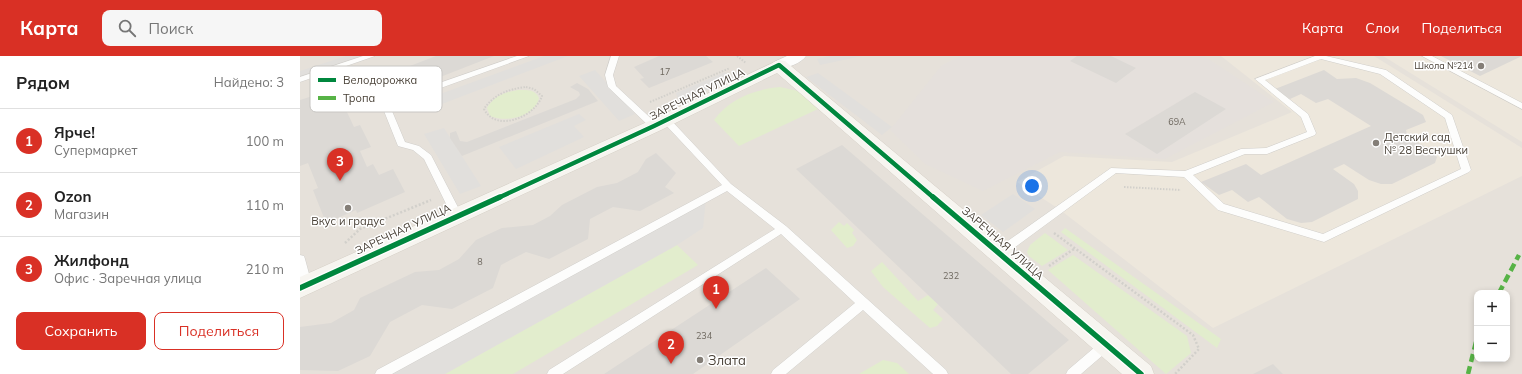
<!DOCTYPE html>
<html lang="ru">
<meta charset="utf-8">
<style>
:root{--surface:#fff;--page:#f6f6f6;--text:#222;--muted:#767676;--line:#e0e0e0;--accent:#d93025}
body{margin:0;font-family:Mulish,sans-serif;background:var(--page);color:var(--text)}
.controls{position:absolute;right:12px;bottom:12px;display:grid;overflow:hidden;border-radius:8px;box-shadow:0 2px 6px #0003}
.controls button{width:36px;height:36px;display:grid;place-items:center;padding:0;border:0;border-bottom:1px solid var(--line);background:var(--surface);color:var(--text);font:20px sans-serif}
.you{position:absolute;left:732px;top:130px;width:14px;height:14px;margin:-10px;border:3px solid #fff;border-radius:50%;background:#1a73e8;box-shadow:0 0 0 6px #1a73e833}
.badge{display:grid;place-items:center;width:26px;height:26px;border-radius:50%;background:var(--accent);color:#fff;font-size:13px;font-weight:700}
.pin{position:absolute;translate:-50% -33px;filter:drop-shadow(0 1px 2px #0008)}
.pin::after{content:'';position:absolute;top:21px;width:14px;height:12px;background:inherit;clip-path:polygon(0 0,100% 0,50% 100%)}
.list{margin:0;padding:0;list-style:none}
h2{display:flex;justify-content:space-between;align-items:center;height:52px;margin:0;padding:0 16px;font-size:17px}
h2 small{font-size:13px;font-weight:400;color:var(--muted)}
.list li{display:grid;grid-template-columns:26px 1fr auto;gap:12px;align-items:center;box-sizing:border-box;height:64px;padding:0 16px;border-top:1px solid var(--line)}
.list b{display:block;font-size:15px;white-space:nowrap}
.list p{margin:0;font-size:13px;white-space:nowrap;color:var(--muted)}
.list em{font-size:13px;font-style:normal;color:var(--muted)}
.actions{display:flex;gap:8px;padding:12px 16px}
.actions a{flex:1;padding:9px 0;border:1px solid var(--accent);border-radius:8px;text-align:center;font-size:14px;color:var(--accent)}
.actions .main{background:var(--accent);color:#fff}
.icon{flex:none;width:22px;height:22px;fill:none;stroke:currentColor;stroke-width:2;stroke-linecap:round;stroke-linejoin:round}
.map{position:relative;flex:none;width:1222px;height:318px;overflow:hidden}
header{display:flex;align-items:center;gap:24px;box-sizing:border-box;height:56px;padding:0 20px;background:var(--accent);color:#fff}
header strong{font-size:19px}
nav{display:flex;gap:22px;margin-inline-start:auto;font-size:14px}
.search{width:280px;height:36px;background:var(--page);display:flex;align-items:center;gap:10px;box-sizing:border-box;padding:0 14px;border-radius:8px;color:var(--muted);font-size:15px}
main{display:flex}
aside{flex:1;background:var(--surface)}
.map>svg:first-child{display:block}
.residential{fill:#e6e1da;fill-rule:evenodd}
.industrial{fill:#e5e0dc}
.education{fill:#ede7dc}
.green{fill:#e2edcd}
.parking{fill:#e1dfdc}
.building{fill:#dcd9d5}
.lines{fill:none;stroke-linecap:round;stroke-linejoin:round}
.lane-casing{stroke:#d0ceca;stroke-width:1}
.street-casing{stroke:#d0ceca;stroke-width:1}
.secondary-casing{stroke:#d5cfc6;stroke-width:1}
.path-far1{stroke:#d2d0cb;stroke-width:2;stroke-dasharray:1.5 1.5;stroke-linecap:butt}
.path{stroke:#d2d0cb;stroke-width:2.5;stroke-dasharray:2 2;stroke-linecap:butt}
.lane{fill:#fdfdfc;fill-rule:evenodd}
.street{fill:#fdfdfc;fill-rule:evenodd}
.secondary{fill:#f7f5f0;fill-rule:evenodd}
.quiet{stroke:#57b346;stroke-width:4.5;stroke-dasharray:8 4.5;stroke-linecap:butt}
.cycleway-far1-casing{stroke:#fff;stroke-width:6}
.cycleway-casing{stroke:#fff;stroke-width:8}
.cycleway-far1{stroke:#00873e;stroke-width:4.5}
.cycleway{stroke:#00873e;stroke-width:5.5}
.poi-dot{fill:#847e77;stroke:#fff;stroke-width:1.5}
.labels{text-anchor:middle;stroke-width:3;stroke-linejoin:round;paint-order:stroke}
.far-poi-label{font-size:9px;fill:#494137;stroke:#fff;text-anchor:end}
.number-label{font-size:9px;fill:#6e685f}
.street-label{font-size:11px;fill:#494137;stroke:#fff}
.poi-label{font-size:11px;fill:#494137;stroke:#fff;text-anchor:start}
.near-poi-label{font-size:13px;fill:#494137;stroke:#fff;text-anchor:start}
.key{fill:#fff;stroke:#c8c6c3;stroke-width:1}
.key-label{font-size:11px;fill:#494137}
</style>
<header>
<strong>Карта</strong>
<div class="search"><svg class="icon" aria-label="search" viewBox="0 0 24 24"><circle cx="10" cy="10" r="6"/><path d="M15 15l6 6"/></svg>Поиск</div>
<nav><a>Карта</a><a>Слои</a><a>Поделиться</a></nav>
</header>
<main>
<aside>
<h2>Рядом<small>Найдено: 3</small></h2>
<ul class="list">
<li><span class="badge">1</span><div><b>Ярче!</b><p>Супермаркет</p></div><em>100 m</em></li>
<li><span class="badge">2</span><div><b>Ozon</b><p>Магазин</p></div><em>110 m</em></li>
<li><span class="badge">3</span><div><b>Жилфонд</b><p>Офис · Заречная улица</p></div><em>210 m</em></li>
</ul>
<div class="actions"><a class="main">Сохранить</a><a>Поделиться</a></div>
</aside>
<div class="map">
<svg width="1222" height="318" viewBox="0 0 1222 318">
<rect width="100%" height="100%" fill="#f2f0ed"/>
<!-- residential -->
<path class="residential" d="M0,0H1222V318H0ZM1177,237H1207V303H1177Z"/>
<!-- industrial -->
<path class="industrial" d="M660,0H904L974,46L865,103L760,96L683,135L625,108L590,74L642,9Z"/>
<!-- education -->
<path class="education" d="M921,0H1074L1222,92V120L913,272L759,153L717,126L764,100L872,106L992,56Z
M1083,0H1222V86Z"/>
<!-- green -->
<path class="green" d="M480,31L498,35L518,53L439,90L414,64C429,43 455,33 480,31Z
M218,34C227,34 235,33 239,42C235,61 206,67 190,60L187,52C194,40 205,36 218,34Z
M539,166L544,170L547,167L554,174L552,177L557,184L553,190L547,192L531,174Z
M765,172L921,283L917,292L761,176Z
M745,177L768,194L742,210L729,200L727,196L730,189Z
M377,189L398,209L213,318H145Z
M773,199L887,280L891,297L866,318L748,214Z
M582,206L618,245L628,239L638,248L633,254L643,263L637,270L630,272L583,231L571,215Z
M583,304L597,307L609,318H559Z"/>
<!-- parking -->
<path class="parking" d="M46,0H71L0,24V15Z
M244,0H268L134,51L121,45Z
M530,0H562L520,9L517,3Z
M295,14L335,58L319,65L279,20Z
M425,16L433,22L379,47L376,37Z
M518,17L592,71L582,79L506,21Z
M279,58L286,64L274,70L284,81L216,113L199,91Z
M144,72L181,130L160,138L124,78Z
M713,138L735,153L703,176L681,159Z
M406,142L403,172L377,189L145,318H81Z"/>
<!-- building -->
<path class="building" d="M136,0H194L130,25L129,23L106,31L97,15Z
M359,0H406L413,6L349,32L340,23L344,22L334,11Z
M777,0H811L836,12L816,27L770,5Z
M1141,0H1222L1180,20Z
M1024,14L1037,23L1056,22L1070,27L1123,59L1126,66L1106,74L1107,79L1131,95L1137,101L1135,107L1092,128H1081L1069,124L1044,108L1033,113L1054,128L1058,135V143L1012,166L1001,167L987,163L959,141L948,146L932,134L919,139L901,126L946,108L961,119L1071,70L1028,43L1016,47L1001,38L990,43L975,33Z
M66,23L71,31L65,33L71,45L46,54L54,71L60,69L71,91L60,95L67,111L73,108L79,119L93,113L105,136L57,157L56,154L26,167L13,134L18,132L8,107L0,110V44Z
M277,27L288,33L298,45L162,100L150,82V77L156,75L160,85L167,86L276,43L280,39L279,36L270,31Z
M895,36L926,53L857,98L825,78Z
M542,89L769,284L728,318H711L496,113Z
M356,97L376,117L365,131L374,137L340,155L313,151L290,163L288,183L249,203L226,196L201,209L193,232L152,253L122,249L90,266L70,300L38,315L0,314V271L31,267L54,254L60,242L115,216L139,214L159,203L176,184L202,172L233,169L250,160L262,149L297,131L317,127L338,116L346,103Z
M466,212L500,243L393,318H304Z
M973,308L983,318H953Z"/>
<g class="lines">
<!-- lane casing -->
<g class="lane-casing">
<path id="lane" d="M63,0H75L0,26V21Z
M217,0H229L102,46L94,51L92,55L105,86L119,90L131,99L162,159L157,163L153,162L124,103L113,94L98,90L84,55L87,48L96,42Z
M311,0H319L313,19L316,30L357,68L358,70L357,72H351L308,31L305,19Z
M1015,0H1026L1086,14L1152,59L1171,114L1169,116L1024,186L918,154L884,121L816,117L703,200H695L694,197L695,194L811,112L885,115L941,93L966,92L1007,76L1001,61L955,23ZM1021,3L1080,18L1145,62L1161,113L1023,178L924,148L893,119L945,98H967L1015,79L1016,77L1008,58L965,24Z
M1122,0H1132L1222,47V53Z
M366,61L369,62L431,128L486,170L646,314L648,318H633L563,254L486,318H471L473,314L555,247L481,178L263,318H247L249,314L475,173L427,135L92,318H75L77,314L422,129L363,66L362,64Z
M0,199L4,200L5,203L12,229L11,232L7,233L3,232L0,223Z
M806,284L810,285L812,289L810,293L781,318H766L768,314L802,285Z"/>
</g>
<!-- street casing -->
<g class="street-casing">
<path id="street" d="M487,0H506C501,8 483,14 474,12L471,9L474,6Z"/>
</g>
<!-- secondary casing -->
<g class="secondary-casing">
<path id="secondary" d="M479,4L485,5L851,310L854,318H822L477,17L361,74L0,242V221L347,66Z"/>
</g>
<!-- path-far1 -->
<path class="path-far1" d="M437,0L446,7
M77,11L88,34
M226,31L234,33L242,40C235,61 196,77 184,53C194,38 209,33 226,31Z
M350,46L430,12
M824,131L881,134"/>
<!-- path -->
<path class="path" d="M754,177L893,279L899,293L875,318
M45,187L60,173L131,144
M749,210L774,193"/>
<!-- lane -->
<use href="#lane" class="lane"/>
<!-- street -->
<use href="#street" class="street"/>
<!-- secondary -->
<use href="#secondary" class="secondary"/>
<!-- quiet -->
<path class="quiet" d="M1199,237L1219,199
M1168,318L1177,282"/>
<!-- cycleway-far1 casing -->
<g class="cycleway-far1-casing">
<path id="cycleway-far1" d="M198,142L354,70L479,9L634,142"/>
</g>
<!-- cycleway casing -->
<g class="cycleway-casing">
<path id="cycleway" d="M633,141L841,318
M0,232L200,141"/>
</g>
<!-- cycleway-far1 -->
<use href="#cycleway-far1" class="cycleway-far1"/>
<!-- cycleway -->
<use href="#cycleway" class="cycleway"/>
</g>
<!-- markers -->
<g class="poi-dot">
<circle cx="1181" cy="10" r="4"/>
<circle cx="1076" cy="87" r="4"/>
<circle cx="48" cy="152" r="4"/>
<circle cx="400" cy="304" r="4"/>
</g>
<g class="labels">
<!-- far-poi labels -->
<g class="far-poi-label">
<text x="1173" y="13">Школа №214</text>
</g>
<!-- number labels -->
<g class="number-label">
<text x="365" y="19">17</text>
<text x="877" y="69">69А</text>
<text x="180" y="209">8</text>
<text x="651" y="223">232</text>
<text x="404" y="283">234</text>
</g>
<!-- street labels -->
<g class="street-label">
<text transform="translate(397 38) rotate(-26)" y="4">ЗАРЕЧНАЯ УЛИЦА</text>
<text transform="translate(103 173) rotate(-25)" y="4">ЗАРЕЧНАЯ УЛИЦА</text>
<text transform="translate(703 187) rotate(41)" y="4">ЗАРЕЧНАЯ УЛИЦА</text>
</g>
<!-- poi labels -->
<g class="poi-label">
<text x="1084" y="85">Детский сад<tspan x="1084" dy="13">№ 28 Веснушки</tspan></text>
<text x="48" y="169" text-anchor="middle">Вкус и градус</text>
</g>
<!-- near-poi labels -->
<g class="near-poi-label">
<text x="408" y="309">Злата</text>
</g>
</g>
<!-- legend -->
<rect x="10" y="10" width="132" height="46" rx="6" class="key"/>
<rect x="18" y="22" width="18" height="4" fill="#00873e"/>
<rect x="18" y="40" width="18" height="4" fill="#57b346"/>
<g class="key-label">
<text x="43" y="28">Велодорожка</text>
<text x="43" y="46">Тропа</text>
</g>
</svg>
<div class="controls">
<button>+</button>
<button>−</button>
</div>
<div class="you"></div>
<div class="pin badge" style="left:416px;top:253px">1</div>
<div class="pin badge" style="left:371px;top:308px">2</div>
<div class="pin badge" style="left:40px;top:125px">3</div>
</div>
</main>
